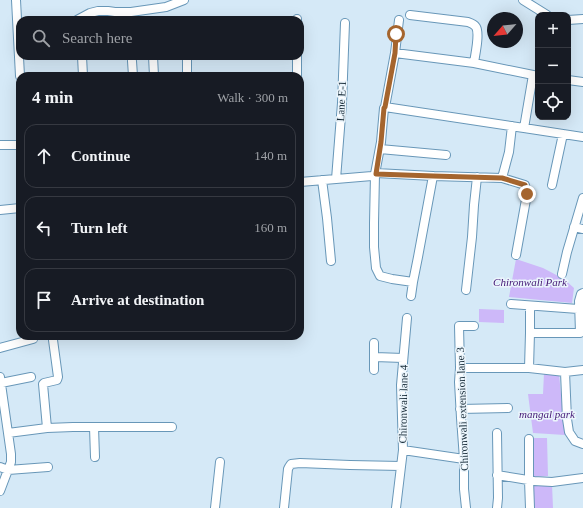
<!DOCTYPE html>
<meta charset="utf-8">
<style>
:root{--surface:#171b24;--page:#242831;--text:#f1f3f6;--muted:#9ea1a6;--line:#363941}
body{margin:0;font-family:Georgia,serif;background:var(--page);color:var(--text)}
.controls{position:absolute;right:12px;top:12px;display:grid;overflow:hidden;border-radius:8px;box-shadow:0 4px 16px #0002}
.controls button{width:36px;height:36px;display:grid;place-items:center;padding:0;border:0;border-bottom:1px solid var(--line);background:var(--surface);color:var(--text);font:20px sans-serif}
.compass{position:absolute;left:487px;top:12px;width:36px;height:36px;border-radius:50%;background:var(--surface);box-shadow:0 4px 16px #0002;rotate:242deg}
.stop{position:absolute;width:12px;height:12px;margin:-9px;border:3px solid #a5652e;border-radius:50%;background:#fff}
.stop.end{background:#a5652e;border-color:#fff;box-shadow:0 1px 4px #0008}
.list{margin:0;padding:0;list-style:none}
h2{display:flex;justify-content:space-between;align-items:center;height:52px;margin:0;padding:0 16px;font-size:17px}
h2 small{font-size:13px;font-weight:400;color:var(--muted)}
.list li{display:grid;grid-template-columns:26px 1fr auto;gap:12px;align-items:center;box-sizing:border-box;height:64px;margin:0 8px 8px;padding:0 8px;border:1px solid var(--line);border-radius:12px}
.list b{display:block;font-size:15px;white-space:nowrap}
.list em{font-size:13px;font-style:normal;color:var(--muted)}
.icon{flex:none;width:22px;height:22px;fill:none;stroke:currentColor;stroke-width:2;stroke-linecap:round;stroke-linejoin:round}
.map{position:relative;flex:none;width:583px;height:508px;overflow:hidden}
.search{position:absolute;background:var(--surface);box-shadow:0 4px 16px #0002;left:16px;top:16px;width:288px;height:44px;display:flex;align-items:center;gap:10px;box-sizing:border-box;padding:0 14px;border-radius:12px;color:var(--muted);font-size:15px}
.panel{position:absolute;background:var(--surface);box-shadow:0 4px 16px #0002;left:16px;top:72px;width:288px;height:268px;border-radius:12px}
.map>svg:first-child{display:block}
.green{fill:#cdb8f9}
.lines{fill:none;stroke-linecap:round;stroke-linejoin:round}
.minor-casing{stroke:#6897b8;stroke-width:10}
.minor{stroke:#fff;stroke-width:8}
.route{stroke:#a5652e;stroke-width:5}
.labels{text-anchor:middle;stroke-width:3;stroke-linejoin:round;paint-order:stroke}
.street-label{font-size:11px;fill:#182c39;stroke:#ebf5fc}
.park-label{font-size:11px;font-style:italic;fill:#431775;stroke:#ebf5fc}
</style>
<div class="map">
<svg width="583" height="508" viewBox="0 0 583 508">
<rect width="100%" height="100%" fill="#d5e9f7"/>
<!-- green -->
<path class="green" d="M516,259L543,268L564,279L574,288L572,303L509,297Z
M479,309L504,310V323L479,322Z
M544,373L559,374L565,435L533,433L528,394H543Z
M532,438H547L548,476L533,477Z
M534,484H552L553,508H534Z"/>
<g class="lines">
<!-- minor casing -->
<g class="minor-casing">
<path id="minor" d="M16,0L20,76
M523,0L547,15
M410,15L468,22C471,23 474,24 476,27C480,34 475,55 474,63
M77,20L90,13L98,11H108L115,12H131L166,7L184,0
M297,20V19
M399,20L395,53L385,107L384,108L381,142L375,174L374,223V247L376,268L380,276L392,279L413,282
M568,20L583,19
M395,53L474,63L538,76
M82,56L83,76
M153,56L154,76
M187,56V76
M132,61L133,76
M297,76V56
M568,80L583,82
M385,107L524,128L583,137
M524,128L533,75
M0,145H20
M380,149L446,155
M376,173L433,176L502,178L509,152L512,126
M502,178L525,185L527,194L516,255
M336,179L342,103L345,23
M322,180L327,218L331,261
M300,182L372,176L375,174
M552,185L563,134
M0,210L20,208
M574,227L583,229
M562,274L567,252L583,198
M466,290L472,237L474,205L477,177
M411,296L413,282L418,257L433,176
M511,304L578,309
M530,306V333
M0,348L33,339
M375,357L403,358
M460,368H529L565,372
M529,368L530,333H580L579,301L581,294L583,293
M374,370V343
M583,370L565,372L567,419L569,432L575,441L583,444
M0,377L11,454V462L0,491
M1,383L31,377
M460,409L508,408
M94,427L95,457
M47,428L43,384L44,383L57,380L58,377L53,340
M8,433L47,428L73,427H172
M529,439V480L530,508
M403,450L464,459
M0,467L8,470L48,467
M497,475L534,481L552,482L583,478
M215,508L220,462
M284,508L288,469L289,467L291,464L300,463L350,465L401,466
M396,508L403,450L401,385L407,318
M466,508L464,489V459L461,418L459,382L460,368L459,326H474
M497,508L498,498L497,433"/>
</g>
<!-- minor -->
<use href="#minor" class="minor"/>
</g>
<g class="lines">
<!-- route -->
<path class="route" d="M396,34L395,53L385,107L384,108L381,142L376,174L433,176L502,178L525,185L527,194"/>
</g>
<g class="labels">
<!-- street labels -->
<g class="street-label">
<text transform="translate(341 101) rotate(-87)" y="4">Lane E-1</text>
<text transform="translate(403 404) rotate(-89)" y="4">Chironwali lane 4</text>
<text transform="translate(462 409) rotate(-92)" y="4">Chironwali extension lane 3</text>
</g>
<!-- park labels -->
<g class="park-label">
<text x="530" y="286">Chironwali Park</text>
<text x="547" y="418">mangal park</text>
</g>
</g>
</svg>
<div class="controls">
<button>+</button>
<button>−</button>
<button><svg class="icon" aria-label="locate" viewBox="0 0 24 24"><circle cx="12" cy="12" r="6"/><path d="M12 2v4M12 18v4M2 12h4M18 12h4"/></svg></button>
</div>
<svg class="compass" viewBox="-18 -18 36 36"><path d="M0-13l5 13h-10z" fill="#e53935"/><path d="M0 13l5-13h-10z" fill="#9ea1a6"/></svg>
<div class="stop" style="left:396px;top:34px"></div>
<div class="stop end" style="left:527px;top:194px"></div>
<div class="search"><svg class="icon" aria-label="search" viewBox="0 0 24 24"><circle cx="10" cy="10" r="6"/><path d="M15 15l6 6"/></svg>Search here</div>
<section class="panel">
<h2>4 min<small>Walk · 300 m</small></h2>
<ul class="list">
<li><svg class="icon" aria-label="ahead" viewBox="0 0 24 24"><path d="M12 20V5M6 11l6-6 6 6"/></svg><div><b>Continue</b></div><em>140 m</em></li>
<li><svg class="icon" aria-label="left" viewBox="0 0 24 24"><path d="M17 20v-9H6M10 6l-5 5 5 5"/></svg><div><b>Turn left</b></div><em>160 m</em></li>
<li><svg class="icon" aria-label="arrive" viewBox="0 0 24 24"><path d="M6 21V4h12l-3 4 3 4H6"/></svg><div><b>Arrive at destination</b></div></li>
</ul>
</section>
</div>
